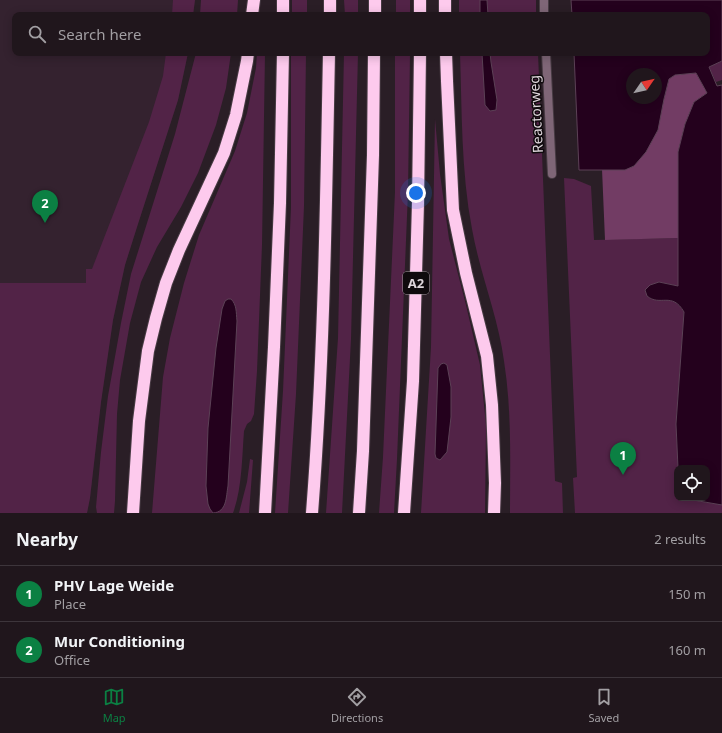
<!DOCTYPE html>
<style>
:root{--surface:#20161c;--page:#281f25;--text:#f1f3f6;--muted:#a29fa3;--line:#3d353b;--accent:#0b8043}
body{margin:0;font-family:"Noto Sans",sans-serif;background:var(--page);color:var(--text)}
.controls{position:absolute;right:12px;bottom:12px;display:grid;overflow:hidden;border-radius:8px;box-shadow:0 2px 10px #0003}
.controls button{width:36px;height:36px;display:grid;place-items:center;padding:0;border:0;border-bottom:1px solid var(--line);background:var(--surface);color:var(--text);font:20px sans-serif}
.compass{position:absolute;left:626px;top:68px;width:36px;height:36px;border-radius:50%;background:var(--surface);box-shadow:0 2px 10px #0003;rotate:56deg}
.you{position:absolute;left:416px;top:193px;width:14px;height:14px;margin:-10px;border:3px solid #fff;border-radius:50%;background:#1a73e8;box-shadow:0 0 0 6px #1a73e833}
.badge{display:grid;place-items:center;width:26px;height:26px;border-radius:50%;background:var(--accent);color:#fff;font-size:13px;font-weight:700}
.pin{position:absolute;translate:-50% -33px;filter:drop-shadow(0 1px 2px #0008)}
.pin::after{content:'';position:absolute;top:21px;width:14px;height:12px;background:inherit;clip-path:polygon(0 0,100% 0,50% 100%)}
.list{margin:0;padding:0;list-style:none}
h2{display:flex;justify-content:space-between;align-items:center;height:52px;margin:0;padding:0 16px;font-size:17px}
h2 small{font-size:13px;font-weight:400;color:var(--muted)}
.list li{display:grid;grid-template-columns:26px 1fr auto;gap:12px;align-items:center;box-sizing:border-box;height:56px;padding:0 16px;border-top:1px solid var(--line)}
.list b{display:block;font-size:15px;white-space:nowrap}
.list p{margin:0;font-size:13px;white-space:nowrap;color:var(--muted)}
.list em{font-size:13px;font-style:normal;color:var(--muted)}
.icon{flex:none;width:22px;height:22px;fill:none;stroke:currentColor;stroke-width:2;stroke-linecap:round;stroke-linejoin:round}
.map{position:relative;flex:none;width:722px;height:513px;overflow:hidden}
.search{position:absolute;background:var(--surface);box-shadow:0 2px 10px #0003;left:12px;right:12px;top:12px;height:44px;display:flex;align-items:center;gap:10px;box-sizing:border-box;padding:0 14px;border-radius:8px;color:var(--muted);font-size:15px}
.sheet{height:164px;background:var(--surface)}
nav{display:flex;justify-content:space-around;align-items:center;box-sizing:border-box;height:56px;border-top:1px solid var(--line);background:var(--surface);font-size:11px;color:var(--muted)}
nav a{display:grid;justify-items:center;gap:2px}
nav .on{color:var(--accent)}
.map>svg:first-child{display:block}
.built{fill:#34222f}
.green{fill:#522347}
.forest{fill:#723c64}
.water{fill:#24011d;stroke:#5c4156;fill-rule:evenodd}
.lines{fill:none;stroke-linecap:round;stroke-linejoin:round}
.minor-casing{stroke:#473b43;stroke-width:10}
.motorway-casing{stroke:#473b43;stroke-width:14}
.minor{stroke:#7f6677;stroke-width:8}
.motorway{stroke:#fdcaed;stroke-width:12}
.labels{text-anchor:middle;stroke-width:3;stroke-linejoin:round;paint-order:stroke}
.shield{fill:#0f0a0d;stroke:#a0989d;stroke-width:1}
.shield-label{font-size:13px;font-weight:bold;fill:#ded5db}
.street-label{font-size:14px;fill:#ded5db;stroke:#0f0a0d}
</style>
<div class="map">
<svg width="722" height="513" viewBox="0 0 722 513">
<rect width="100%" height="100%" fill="#2a1e26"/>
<!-- built -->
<path class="built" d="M0,0H195L193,15H15V53H188L178,100L137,227L125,265L113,320L101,402L90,498L87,513H0Z"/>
<!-- green -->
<path class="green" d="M173,0H195L193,15H172Z
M201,0H238L237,15H200Z
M292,0H307V15H292Z
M344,0H358V15H345Z
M396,0H410V15H396Z
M459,0H536V15H459Z
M166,53H188L178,100L137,227L125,265L113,320L101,402L90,498L87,513H0V283H86V269H92L149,122L163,76Z
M196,53H231L226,88L216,125L198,173L181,207L157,247L141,282L130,323L120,380L117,414L115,501L114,513H97L96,507L101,452L108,396L121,323L131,274L175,134Z
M257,53H265L262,245L257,371L254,414L251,421L247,424L244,431C242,457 242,489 233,513H152L163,377L170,338L184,283L199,235L235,151L247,113L256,68Z
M291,53H306L304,206L296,394L288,513H275L283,391L291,207Z
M344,53H358L351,339L342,513H326L338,338Z
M395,53H410L408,192L397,459L394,513H379L383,457L395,192Z
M460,53H538L555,481L562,483L563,513H510C510,462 512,412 504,361C498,316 480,274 472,229C461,171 462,111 460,53Z
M722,61V80L716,82L709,67Z
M435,119L440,174L449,239L466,305L480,365L486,425L485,513H421L431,347Z
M564,178L574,179L591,186L594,240L678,238V286L659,282L650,299C666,300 675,297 684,312L676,424L678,464V468H677V498H690L693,500L722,505V513H575L573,478L577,477Z
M250,459L253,460L249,513H239L247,482Z"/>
<!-- forest -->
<path class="forest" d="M696,73L707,93L694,102L685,124L678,152V238L605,240L602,169L625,170L664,99L669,79L675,75Z"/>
<!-- water -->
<path class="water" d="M480,0H487L488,15H480Z
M571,0H722V61L709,67L717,86L722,85V505L693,500L690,498H707V468H678L676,424L684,312C672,291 660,307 647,296L645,290L650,285L659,282L678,286V152L685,124L694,102L707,93L696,73L675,75L669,79L664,99L658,130L646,152L634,166L625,170H579L574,53H707V15H572ZM632,74H656V98H632Z
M482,53H490L491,62L497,100L496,110L490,111L485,105Z
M228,299H231C237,305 236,312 237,321L228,486C226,497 227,512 213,513L210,509L208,504L206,486L208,428L216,348L222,309L225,301Z
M444,363L447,365L451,387V417L447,452L440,460L436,458L435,454L438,368L441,364Z"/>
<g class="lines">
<!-- minor casing -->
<g class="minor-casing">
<path id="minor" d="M544,0V15
M546,53L552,174"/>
</g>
<!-- motorway casing -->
<g class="motorway-casing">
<path id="motorway" d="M420,0V15
M445,0V15
M252,15L254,0
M283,15V0
M330,15V0
M375,15V0
M446,53L447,81L453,210L466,273L487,356L492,405L495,483L494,513
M133,513L139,421L148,351L156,318L166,283L179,250L224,153L236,115L247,61L248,53
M265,513L274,347L280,203L283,53
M312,513C324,360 326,206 329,53
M359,513L363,451L373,155L374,53
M404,513L413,381L418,203L420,53"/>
</g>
<!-- minor -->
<use href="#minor" class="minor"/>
<!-- motorway -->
<use href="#motorway" class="motorway"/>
</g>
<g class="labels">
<!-- shield labels -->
<rect class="shield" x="403" y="272" width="26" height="22" rx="3"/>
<g class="shield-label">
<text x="416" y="288">A2</text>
</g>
<!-- street labels -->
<g class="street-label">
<text transform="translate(536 114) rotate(-93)" y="5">Reactorweg</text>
</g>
</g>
</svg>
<div class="controls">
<button><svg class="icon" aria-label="locate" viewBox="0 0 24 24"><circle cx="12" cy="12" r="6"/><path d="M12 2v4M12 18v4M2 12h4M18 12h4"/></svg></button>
</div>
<svg class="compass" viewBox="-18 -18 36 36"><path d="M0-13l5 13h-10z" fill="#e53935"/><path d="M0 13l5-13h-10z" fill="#a29fa3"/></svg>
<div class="you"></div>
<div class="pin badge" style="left:623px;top:475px">1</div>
<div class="pin badge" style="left:45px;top:223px">2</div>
<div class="search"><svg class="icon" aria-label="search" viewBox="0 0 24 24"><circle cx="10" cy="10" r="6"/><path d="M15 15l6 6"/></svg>Search here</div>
</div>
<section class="sheet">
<h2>Nearby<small>2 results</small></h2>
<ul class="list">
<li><span class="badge">1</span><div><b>PHV Lage Weide</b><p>Place</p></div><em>150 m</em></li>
<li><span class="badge">2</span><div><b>Mur Conditioning</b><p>Office</p></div><em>160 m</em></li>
</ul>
</section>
<nav>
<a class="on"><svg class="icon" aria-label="map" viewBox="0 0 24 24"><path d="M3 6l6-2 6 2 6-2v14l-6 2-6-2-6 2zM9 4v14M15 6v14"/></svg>Map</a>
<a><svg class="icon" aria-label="directions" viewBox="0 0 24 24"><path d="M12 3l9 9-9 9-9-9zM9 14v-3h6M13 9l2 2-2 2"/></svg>Directions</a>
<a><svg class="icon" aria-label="saved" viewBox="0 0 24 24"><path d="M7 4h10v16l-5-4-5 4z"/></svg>Saved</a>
</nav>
